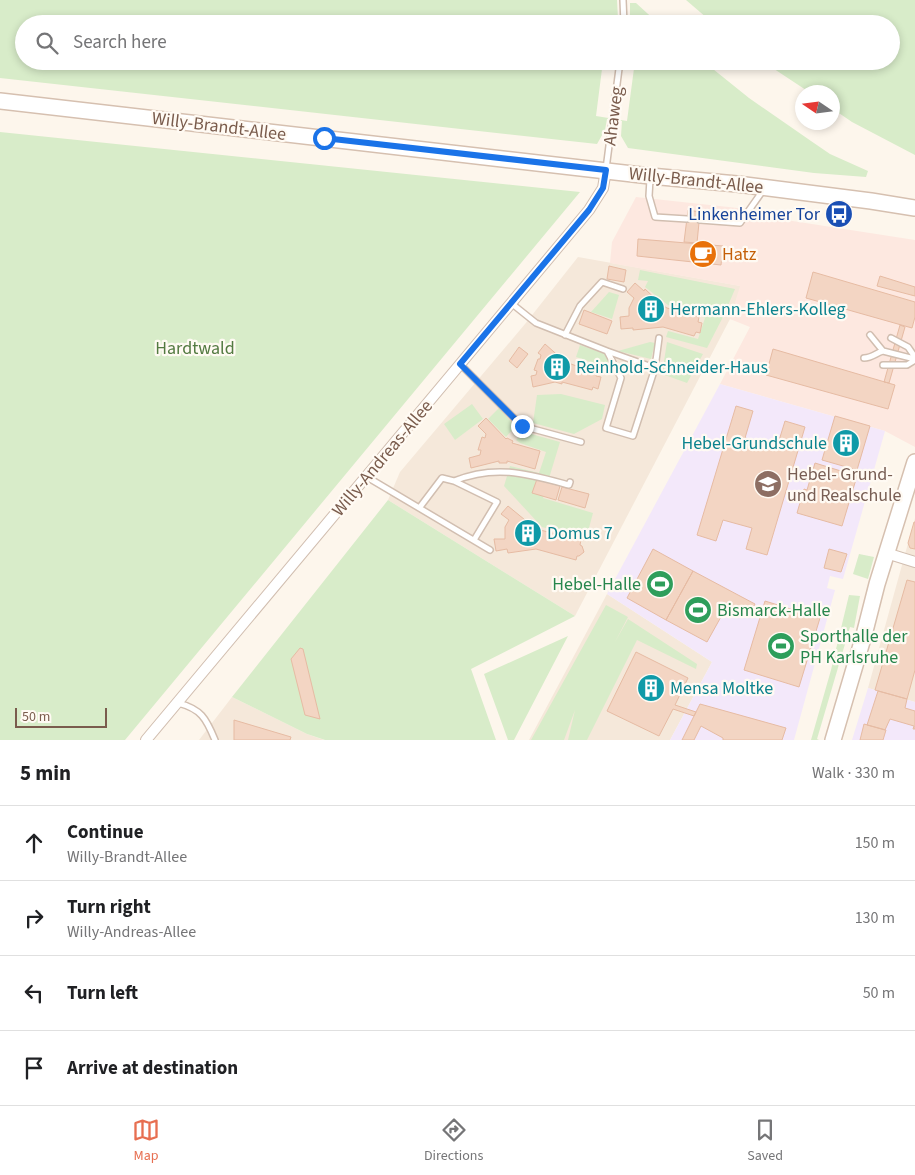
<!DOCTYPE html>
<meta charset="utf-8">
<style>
:root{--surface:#fff;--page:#f6f6f6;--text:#202124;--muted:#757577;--line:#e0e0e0;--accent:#e76f51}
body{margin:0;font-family:"Source Sans 3",sans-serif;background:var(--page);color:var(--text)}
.compass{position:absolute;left:795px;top:85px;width:45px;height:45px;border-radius:50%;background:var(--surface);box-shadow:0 2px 8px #0003;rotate:283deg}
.scale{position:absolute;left:15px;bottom:12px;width:92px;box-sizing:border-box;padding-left:5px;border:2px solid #7a5c4d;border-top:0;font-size:14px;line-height:18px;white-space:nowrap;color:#7a5c4d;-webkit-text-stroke:4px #fffaf3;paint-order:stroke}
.stop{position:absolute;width:15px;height:15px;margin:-11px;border:4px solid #1a73e8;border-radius:50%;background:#fff}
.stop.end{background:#1a73e8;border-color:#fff;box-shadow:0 1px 5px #0008}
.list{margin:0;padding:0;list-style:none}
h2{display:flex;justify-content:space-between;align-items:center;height:65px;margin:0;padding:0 20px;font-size:21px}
h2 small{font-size:16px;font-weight:400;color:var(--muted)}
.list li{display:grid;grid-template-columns:32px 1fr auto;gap:15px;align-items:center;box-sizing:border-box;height:75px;padding:0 20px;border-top:1px solid var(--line)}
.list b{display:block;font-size:19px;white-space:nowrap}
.list p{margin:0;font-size:16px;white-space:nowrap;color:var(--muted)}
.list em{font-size:16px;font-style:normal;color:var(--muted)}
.icon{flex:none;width:28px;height:28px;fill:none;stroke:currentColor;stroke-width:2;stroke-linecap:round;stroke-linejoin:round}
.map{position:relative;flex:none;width:915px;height:740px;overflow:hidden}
.search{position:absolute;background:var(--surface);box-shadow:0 2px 8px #0003;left:15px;right:15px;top:15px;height:55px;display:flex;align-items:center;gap:12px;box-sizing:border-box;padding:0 18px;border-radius:28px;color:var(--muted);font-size:19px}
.sheet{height:365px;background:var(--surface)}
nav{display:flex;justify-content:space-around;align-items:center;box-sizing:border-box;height:70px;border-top:1px solid var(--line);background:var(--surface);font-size:14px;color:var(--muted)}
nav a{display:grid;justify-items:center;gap:2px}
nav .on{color:var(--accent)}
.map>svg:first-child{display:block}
.residential{fill:#f5e8da}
.commercial{fill:#fde8e0}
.education{fill:#f3e8fa}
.green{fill:#d8ecc9}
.building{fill:#f3d5c3;stroke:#e6bba3}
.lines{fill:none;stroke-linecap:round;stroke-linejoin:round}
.service-casing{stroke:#d1beb0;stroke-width:8}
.minor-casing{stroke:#d1beb0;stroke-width:12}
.secondary-casing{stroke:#d6c0b0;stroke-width:18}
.service{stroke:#fff;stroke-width:5}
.minor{stroke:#fff;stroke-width:10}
.secondary{stroke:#fff;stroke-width:15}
.route{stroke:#1a73e8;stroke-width:6}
.labels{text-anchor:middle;stroke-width:4.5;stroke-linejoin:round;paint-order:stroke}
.street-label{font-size:18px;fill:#7a5c4d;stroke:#fffaf3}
.transit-label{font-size:18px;fill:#164399;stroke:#fffaf3;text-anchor:end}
.food-label{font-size:18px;fill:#c56008;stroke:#fffaf3;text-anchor:start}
.culture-label{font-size:18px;fill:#0d838f;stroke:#fffaf3;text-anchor:start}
.park-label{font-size:18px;fill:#537a41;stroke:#fffaf3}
.education-label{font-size:18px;fill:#785e54;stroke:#fffaf3;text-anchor:start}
.leisure-label{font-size:18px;fill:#27864d;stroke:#fffaf3;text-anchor:start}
</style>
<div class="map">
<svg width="915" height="740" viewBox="0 0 915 740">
<rect width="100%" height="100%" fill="#fdf6ec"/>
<!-- residential -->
<path class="residential" d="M578,257L741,286L730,319L575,616L388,500L400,472L525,324Z
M915,518V702L868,688Z
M607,594L712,662L670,740H529Z
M232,697L307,734L324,740H199Z"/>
<!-- commercial -->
<path class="commercial" d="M636,197L756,210L761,216L915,240V447L885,431L720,384L750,327L730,319L740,286L610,263L612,242Z"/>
<!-- education -->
<path class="education" d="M720,384L885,431L843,579L830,576L827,588L835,590L794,740H670L712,662L607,594Z
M868,688L915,702V740H852Z"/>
<!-- green -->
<path class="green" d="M0,0H617L618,19L630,20V3H636L659,24H24V61H603L596,116L627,121L635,61H703L749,98L811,141L830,154L868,171L866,177L814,173L628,148L621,136L622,121L607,119L605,130L597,144L0,78Z
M686,0H915V155L852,122L833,109L832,92H809L762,61H891V24H714Z
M0,132L580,192L125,740H0Z
M640,270L735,289L724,315L707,348L666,337L668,331L698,339L705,318L668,305L645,287L648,281L638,280Z
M609,292L619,295L612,319L591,312Z
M650,342L655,343L651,359L618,351Z
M667,342L703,354L687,383L662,374Z
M580,345L605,354L611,363L609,368L576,357Z
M561,394L605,405L602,419L574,434L533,423L537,395Z
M472,404L483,419L455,440L444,424Z
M499,408L513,424V429L506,437L488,419Z
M524,432L560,442L543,498L593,513L586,539L542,527L504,486L510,466L539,473L546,452L520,443L516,440Z
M388,500L575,616L471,669L496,740H325L307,734L232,697Z
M859,554L874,557L868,579L853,574Z
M849,595L860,596L854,628L850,627L817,739L819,740H811L831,670Z
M606,605L628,617L615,642L628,619L697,664L696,669L637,640L587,740H568L575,710L564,740H531Z
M568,636L514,740H508L484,674Z"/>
<!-- building -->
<path class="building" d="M688,210L700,212L697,243L684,242Z
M638,239L723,246L721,265L637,256Z
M609,266L626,270L624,282L607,279Z
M813,272L915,302V317L912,328L806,298Z
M880,276L915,287V296L877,286Z
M635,283L644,291L645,289L662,305L667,308L699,317L698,322L702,323L700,333L696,332L694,336L663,327L633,330V328L621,329L620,317L629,316V308L634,298L627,292Z
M584,310L612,321L607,334L579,324Z
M900,325L905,327L889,383L884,382Z
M545,344L562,359L563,358L568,361V363L597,373L596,376L601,377L598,389L593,387L592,390L562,382V384L555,382L533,387L531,376L536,375L537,371L534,370L538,359H540L541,355L538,353Z
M519,347L528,354L517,368L509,361Z
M773,349L895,385L888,409L766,375Z
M736,406L753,411L745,438L777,447L785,421L805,427L767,555L746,549L752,528L723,520L716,541L697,535Z
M835,416L870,426L857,470L822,460Z
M486,418L506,439L507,438L513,441L512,443L540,451L535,469L507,461V463H499V461L471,468L469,458L480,455L481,450H478L482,437L485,438L486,434L478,426Z
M815,463L857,476L842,526L797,513L804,489L807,490Z
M537,479L560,486L556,500L532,493Z
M562,487L589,494L585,508L558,500Z
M508,506L536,529L581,540L580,545L582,546L584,552L579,556H577L576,560L536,549L508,553L507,549L496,551L494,539H505V527L509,520L501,514Z
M914,522H915V549L910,548L908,543Z
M653,549L693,571L666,620L627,598Z
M829,549L847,554L841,572L824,568Z
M693,571L755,604L748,617L727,606L707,642L666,620Z
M907,580L915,582V670L907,699L875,690Z
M765,601L820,618L799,687L744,670Z
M300,648L303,649L320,719L305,715L291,659Z
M636,652L688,678L675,705L696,712L694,716L673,709L659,736L607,711Z
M878,691L907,699L905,708L915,711V729H913L914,726L890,719L885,730L867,725Z
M700,704L786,728L782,740H723V738L701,726L694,740H682Z
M234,720L291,737L290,740H234Z
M864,724L886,730L883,740H860Z"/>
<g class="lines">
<!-- service casing -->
<g class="service-casing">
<path id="service" d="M623,0L624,24
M606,169L620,61
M650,179L649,196L655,217L687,219
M700,220L740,223L764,189
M511,303L536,323L607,351L621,378L606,428L633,436L655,368
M565,335L580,306L602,282L623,289
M870,335L883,351
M891,338L908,347L915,357
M607,351L655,368L659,338
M864,358C872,358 876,353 883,351L915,359
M460,364L522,426L581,442
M883,365H907L915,360
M367,477L490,550
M454,481C496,464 528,474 569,485L570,482
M420,507L442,478L454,481L497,502L474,540
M178,703C201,709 206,718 215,740"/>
</g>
<!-- minor casing -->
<g class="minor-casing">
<path id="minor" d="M886,553L915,562
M146,740L589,210L603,188L606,170"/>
</g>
<!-- secondary casing -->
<g class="secondary-casing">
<path id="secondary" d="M0,101L650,176L737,184L871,201L915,208
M833,740L864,635L877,584L915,462"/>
</g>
<!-- service -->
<use href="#service" class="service"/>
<!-- minor -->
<use href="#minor" class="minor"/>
<!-- secondary -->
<use href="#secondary" class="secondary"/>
</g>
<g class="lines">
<!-- route -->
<path class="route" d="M324,138L606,170L603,188L589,210L460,364L522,426"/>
</g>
<!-- icons -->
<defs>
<g id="bus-disc" transform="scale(1.4375)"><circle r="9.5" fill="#1a4fb4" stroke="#fffaf3"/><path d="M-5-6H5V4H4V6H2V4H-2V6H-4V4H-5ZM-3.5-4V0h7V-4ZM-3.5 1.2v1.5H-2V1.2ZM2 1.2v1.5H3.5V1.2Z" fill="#fff"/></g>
<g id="cafe-disc" transform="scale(1.4375)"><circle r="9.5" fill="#e8710a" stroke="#fffaf3"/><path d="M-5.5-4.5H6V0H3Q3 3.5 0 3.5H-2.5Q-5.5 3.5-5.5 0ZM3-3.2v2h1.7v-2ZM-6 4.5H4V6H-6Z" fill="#fff"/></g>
<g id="building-disc" transform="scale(1.4375)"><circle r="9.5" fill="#0f9aa8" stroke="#fffaf3"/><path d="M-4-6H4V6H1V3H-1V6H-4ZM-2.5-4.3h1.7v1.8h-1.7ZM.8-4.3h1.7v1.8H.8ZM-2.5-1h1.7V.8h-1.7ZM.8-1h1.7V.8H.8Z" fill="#fff"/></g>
<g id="school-disc" transform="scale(1.4375)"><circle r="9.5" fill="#8d6e63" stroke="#fffaf3"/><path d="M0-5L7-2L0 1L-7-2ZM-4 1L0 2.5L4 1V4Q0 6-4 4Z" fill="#fff"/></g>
<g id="stadium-disc" transform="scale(1.4375)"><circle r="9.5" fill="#2e9e5b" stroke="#fffaf3"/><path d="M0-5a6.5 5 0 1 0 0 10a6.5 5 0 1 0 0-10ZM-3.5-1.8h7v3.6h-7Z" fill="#fff"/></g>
</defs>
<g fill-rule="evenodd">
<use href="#bus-disc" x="839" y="214"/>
<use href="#cafe-disc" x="703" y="254"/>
<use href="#building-disc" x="651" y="309"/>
<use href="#building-disc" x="557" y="367"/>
<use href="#building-disc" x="846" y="443"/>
<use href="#school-disc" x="768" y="484"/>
<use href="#building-disc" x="528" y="533"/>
<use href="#stadium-disc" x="660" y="584"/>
<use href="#stadium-disc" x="698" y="610"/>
<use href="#stadium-disc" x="781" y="646"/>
<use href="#building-disc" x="651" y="688"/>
</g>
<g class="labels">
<!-- street labels -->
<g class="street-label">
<text transform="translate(613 116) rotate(-83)" y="6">Ahaweg</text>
<text transform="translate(219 126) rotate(7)" y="6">Willy-Brandt-Allee</text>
<text transform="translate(696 180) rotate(6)" y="6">Willy-Brandt-Allee</text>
<text transform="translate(382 458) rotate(-50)" y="6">Willy-Andreas-Allee</text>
</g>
<!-- transit labels -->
<g class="transit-label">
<text x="820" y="220">Linkenheimer Tor</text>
</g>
<!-- food labels -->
<g class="food-label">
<text x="722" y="260">Hatz</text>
</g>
<!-- culture labels -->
<g class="culture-label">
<text x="670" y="315">Hermann-Ehlers-Kolleg</text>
<text x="576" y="373">Reinhold-Schneider-Haus</text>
<text x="827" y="449" text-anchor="end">Hebel-Grundschule</text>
<text x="547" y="539">Domus 7</text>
<text x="670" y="694">Mensa Moltke</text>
</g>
<!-- park labels -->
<g class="park-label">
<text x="195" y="354">Hardtwald</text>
</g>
<!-- education labels -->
<g class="education-label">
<text x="787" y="480">Hebel- Grund-<tspan x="787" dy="21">und Realschule</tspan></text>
</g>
<!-- leisure labels -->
<g class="leisure-label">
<text x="641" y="590" text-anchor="end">Hebel-Halle</text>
<text x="717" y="616">Bismarck-Halle</text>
<text x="800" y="642">Sporthalle der<tspan x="800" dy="21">PH Karlsruhe</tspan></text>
</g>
</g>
</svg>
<svg class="compass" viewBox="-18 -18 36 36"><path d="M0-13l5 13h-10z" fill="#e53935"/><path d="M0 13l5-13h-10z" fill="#757577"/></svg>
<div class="scale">50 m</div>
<div class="stop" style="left:324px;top:138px"></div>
<div class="stop end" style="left:522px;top:426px"></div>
<div class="search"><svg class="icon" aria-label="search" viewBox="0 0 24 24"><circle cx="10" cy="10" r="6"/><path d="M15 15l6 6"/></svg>Search here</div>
</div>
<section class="sheet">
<h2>5 min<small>Walk · 330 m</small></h2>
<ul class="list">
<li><svg class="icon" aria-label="ahead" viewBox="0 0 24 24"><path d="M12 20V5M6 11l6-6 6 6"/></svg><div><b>Continue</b><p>Willy-Brandt-Allee</p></div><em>150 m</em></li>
<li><svg class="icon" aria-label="right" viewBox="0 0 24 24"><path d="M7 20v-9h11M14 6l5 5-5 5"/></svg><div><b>Turn right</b><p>Willy-Andreas-Allee</p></div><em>130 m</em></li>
<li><svg class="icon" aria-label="left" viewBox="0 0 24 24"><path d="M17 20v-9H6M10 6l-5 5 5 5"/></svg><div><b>Turn left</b></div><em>50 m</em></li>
<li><svg class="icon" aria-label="arrive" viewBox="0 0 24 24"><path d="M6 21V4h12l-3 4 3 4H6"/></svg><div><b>Arrive at destination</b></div></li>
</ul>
</section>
<nav>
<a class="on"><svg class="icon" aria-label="map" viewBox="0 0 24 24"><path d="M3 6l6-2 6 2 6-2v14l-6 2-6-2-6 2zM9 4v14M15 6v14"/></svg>Map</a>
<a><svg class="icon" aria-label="directions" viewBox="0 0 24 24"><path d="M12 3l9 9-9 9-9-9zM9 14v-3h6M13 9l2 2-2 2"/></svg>Directions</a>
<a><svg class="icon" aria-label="saved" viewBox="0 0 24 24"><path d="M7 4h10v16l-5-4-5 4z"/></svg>Saved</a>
</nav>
